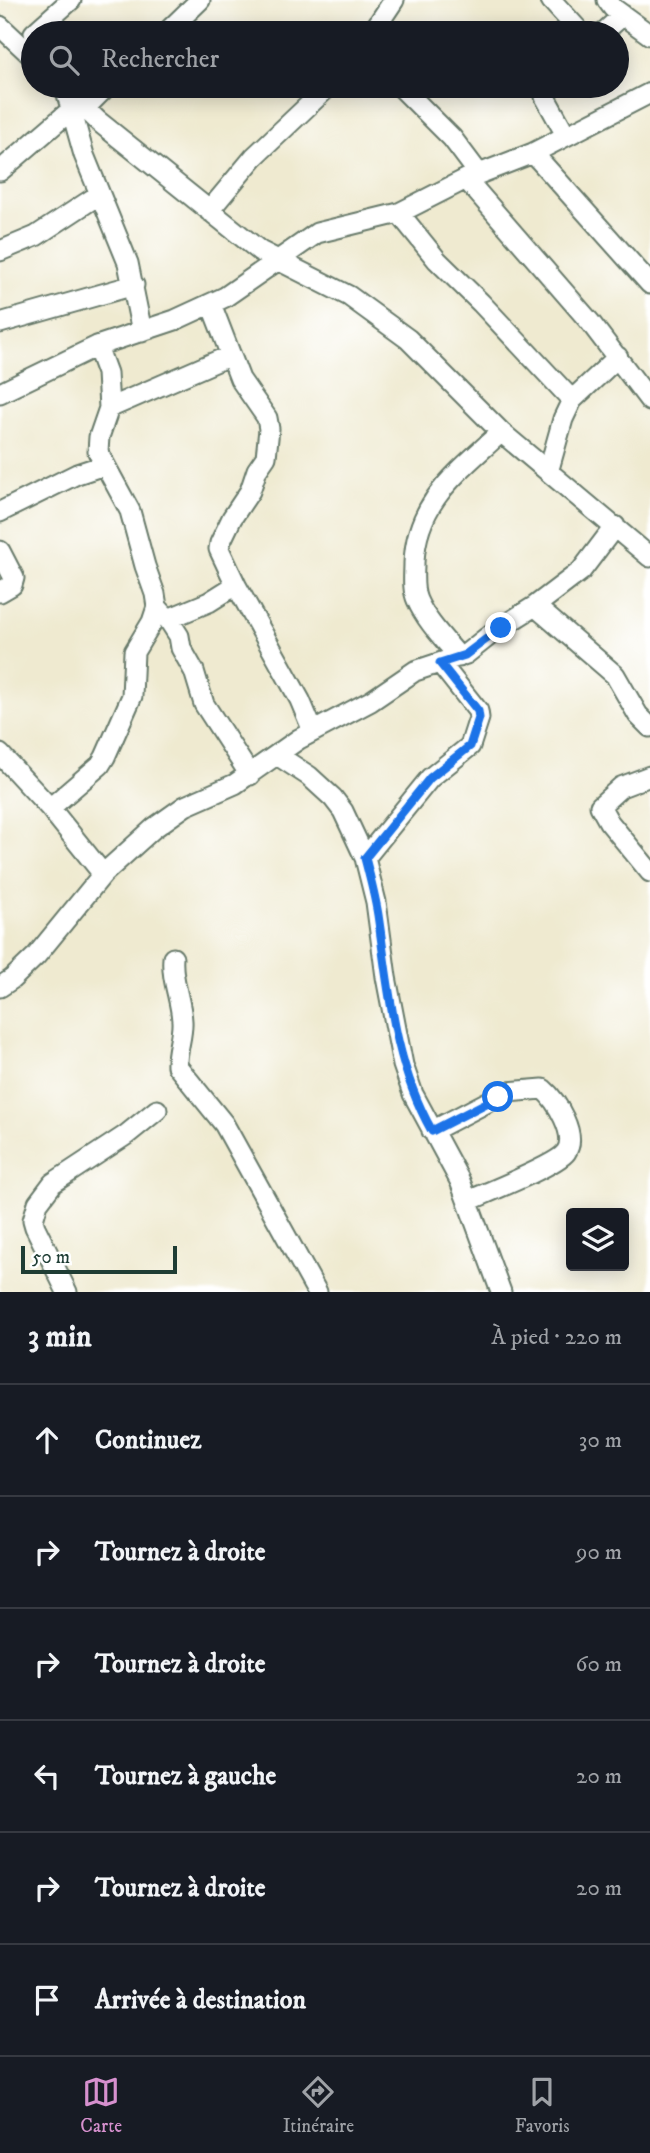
<!DOCTYPE html>
<html lang="fr">
<meta charset="utf-8">
<style>
:root{--surface:#171b24;--page:#20242c;--text:#f1f3f6;--muted:#9ea1a6;--line:#363941;--accent:#d690ce}
body{margin:0;font-family:"IM FELL DW Pica",serif;background:var(--page);color:var(--text)}
.controls{position:absolute;right:21px;bottom:21px;display:grid;overflow:hidden;border-radius:7px;box-shadow:0 4px 18px #0003}
.controls button{width:63px;height:63px;display:grid;place-items:center;padding:0;border:0;border-bottom:2px solid var(--line);background:var(--surface);color:var(--text);font:35px sans-serif}
.scale{position:absolute;left:21px;bottom:18px;width:156px;box-sizing:border-box;padding-left:7px;border:4px solid #1f3d34;border-top:0;font-size:19px;line-height:24px;white-space:nowrap;color:#1f3d34;-webkit-text-stroke:5px #fff;paint-order:stroke}
.stop{position:absolute;width:21px;height:21px;margin:-16px;border:5px solid #1a73e8;border-radius:50%;background:#fff}
.stop.end{background:#1a73e8;border-color:#fff;box-shadow:0 2px 7px #0008}
.list{margin:0;padding:0;list-style:none}
h2{display:flex;justify-content:space-between;align-items:center;height:91px;margin:0;padding:0 28px;font-size:30px}
h2 small{font-size:23px;font-weight:400;color:var(--muted)}
.list li{display:grid;grid-template-columns:46px 1fr auto;gap:21px;align-items:center;box-sizing:border-box;height:112px;padding:0 28px;border-top:2px solid var(--line)}
.list b{display:block;font-size:26px;white-space:nowrap}
.list em{font-size:23px;font-style:normal;color:var(--muted)}
.icon{flex:none;width:38px;height:38px;fill:none;stroke:currentColor;stroke-width:2;stroke-linecap:round;stroke-linejoin:round}
.map{position:relative;flex:none;width:650px;height:1292px;overflow:hidden}
.search{position:absolute;background:var(--surface);box-shadow:0 4px 18px #0003;left:21px;right:21px;top:21px;height:77px;display:flex;align-items:center;gap:18px;box-sizing:border-box;padding:0 24px;border-radius:38px;color:var(--muted);font-size:26px}
.sheet{height:763px;background:var(--surface)}
nav{display:flex;justify-content:space-around;align-items:center;box-sizing:border-box;height:98px;border-top:2px solid var(--line);background:var(--surface);font-size:19px;color:var(--muted)}
nav a{display:grid;justify-items:center;gap:4px}
nav .on{color:var(--accent)}
.map>svg:first-child{display:block}
.lines{fill:none;stroke-linecap:round;stroke-linejoin:round}
.street-casing{stroke:#687a6b;stroke-width:23}
.street{stroke:#fff;stroke-width:19}
.route{stroke:#1a73e8;stroke-width:9}
</style>
<div class="map">
<svg width="650" height="1292" viewBox="0 0 650 1292">
<rect width="100%" height="100%" fill="#fff"/>
<filter id="ink" filterUnits="userSpaceOnUse"><feTurbulence type="fractalNoise" baseFrequency=".0143" numOctaves="2"/><feDisplacementMap in="SourceGraphic" scale="14" xChannelSelector="R" yChannelSelector="G"/><feConvolveMatrix kernelMatrix="1 2 1 2 8 2 1 2 1" color-interpolation-filters="sRGB"/></filter>
<filter id="wash" filterUnits="userSpaceOnUse"><feTurbulence type="fractalNoise" baseFrequency=".00686" numOctaves="4" result="noise"/><feDisplacementMap in="SourceGraphic" scale="28" xChannelSelector="R" yChannelSelector="G"/><feGaussianBlur stdDeviation="1.57" result="paint"/><feColorMatrix in="noise" values="0 0 0 0 0 0 0 0 0 0 0 0 0 0 0 0 0 1.4 0 .05"/><feComposite in="paint" operator="in"/></filter>
<g filter="url(#wash)">
<rect width="100%" height="100%" fill="#efead0"/>
</g>
<g filter="url(#ink)">
<g class="lines">
<!-- street casing -->
<g class="street-casing">
<path id="street" d="M551,0L581,33
M607,0L613,8L650,35
M0,26L33,57
M34,33L71,0
M166,33L200,0
M372,33L394,0
M603,33L623,15
M62,86L98,121L260,251L349,296L408,339L501,432L650,557
M400,86L452,138L479,174
M547,86L545,97L566,135
M66,91L84,155L128,263L142,332
M85,108L107,86
M533,153L650,284
M0,171L71,110
M466,179L590,322L650,401
M209,211L254,157L329,86
M399,213L437,260L481,303L572,400L563,419L549,469
M0,251L36,236L100,194
M0,323L134,285
M97,346L107,373L109,408L99,437L98,452L130,511L145,566L155,594L157,607L152,622L134,652L132,696L105,757L100,765L50,808L103,874
M0,393L97,346L175,320L225,297L317,233L399,213L466,179L533,153L650,93
M572,400L618,357
M109,408L231,355
M0,512L77,474L104,465
M0,551L14,578L12,585L0,592
M236,585L300,700L313,731
M535,606L615,675L638,715L650,727
M157,607L168,619L209,602L236,585L219,549L220,543L232,518L250,491L257,470L266,457L269,429L267,418L240,379L211,304
M168,619L179,636L181,648L194,671L204,704L250,775
M459,657C445,640 426,621 417,600C412,589 414,575 414,563C416,500 460,471 501,432
M0,754L50,808
M277,755L309,776L333,798L343,811L365,858L376,902L386,977L403,1065L413,1094L460,1181L501,1292
M650,776L621,787L600,806L609,822L650,872
M365,858L430,778L470,746L479,718L478,711L440,663
M173,958C171,980 181,999 182,1021C183,1036 176,1051 177,1066L224,1124L317,1292
M0,987L12,979L36,956L103,874L154,828L185,806L235,784L299,739L371,701L415,671L466,654L495,631L535,606L581,571L615,526
M432,1131L507,1092L543,1089C556,1100 578,1135 566,1152C557,1165 486,1193 468,1201
M67,1292L35,1227L33,1220L38,1203L53,1183L126,1135L157,1110"/>
</g>
<!-- street -->
<use href="#street" class="street"/>
</g>
</g>
<g class="lines" filter="url(#ink)">
<!-- route -->
<path class="route" d="M498,1097L432,1131C394,1064 389,990 378,915C375,896 370,877 365,858L430,778L470,746L479,718L478,711L440,663L465,655L501,628"/>
</g>
</svg>
<div class="controls">
<button><svg class="icon" aria-label="layers" viewBox="0 0 24 24"><path d="M12 4l9 5-9 5-9-5zM3 14l9 5 9-5"/></svg></button>
</div>
<div class="scale">50 m</div>
<div class="stop" style="left:498px;top:1097px"></div>
<div class="stop end" style="left:501px;top:628px"></div>
<div class="search"><svg class="icon" aria-label="search" viewBox="0 0 24 24"><circle cx="10" cy="10" r="6"/><path d="M15 15l6 6"/></svg>Rechercher</div>
</div>
<section class="sheet">
<h2>3 min<small>À pied · 220 m</small></h2>
<ul class="list">
<li><svg class="icon" aria-label="ahead" viewBox="0 0 24 24"><path d="M12 20V5M6 11l6-6 6 6"/></svg><div><b>Continuez</b></div><em>30 m</em></li>
<li><svg class="icon" aria-label="right" viewBox="0 0 24 24"><path d="M7 20v-9h11M14 6l5 5-5 5"/></svg><div><b>Tournez à droite</b></div><em>90 m</em></li>
<li><svg class="icon" aria-label="right" viewBox="0 0 24 24"><path d="M7 20v-9h11M14 6l5 5-5 5"/></svg><div><b>Tournez à droite</b></div><em>60 m</em></li>
<li><svg class="icon" aria-label="left" viewBox="0 0 24 24"><path d="M17 20v-9H6M10 6l-5 5 5 5"/></svg><div><b>Tournez à gauche</b></div><em>20 m</em></li>
<li><svg class="icon" aria-label="right" viewBox="0 0 24 24"><path d="M7 20v-9h11M14 6l5 5-5 5"/></svg><div><b>Tournez à droite</b></div><em>20 m</em></li>
<li><svg class="icon" aria-label="arrive" viewBox="0 0 24 24"><path d="M6 21V4h12l-3 4 3 4H6"/></svg><div><b>Arrivée à destination</b></div></li>
</ul>
</section>
<nav>
<a class="on"><svg class="icon" aria-label="map" viewBox="0 0 24 24"><path d="M3 6l6-2 6 2 6-2v14l-6 2-6-2-6 2zM9 4v14M15 6v14"/></svg>Carte</a>
<a><svg class="icon" aria-label="directions" viewBox="0 0 24 24"><path d="M12 3l9 9-9 9-9-9zM9 14v-3h6M13 9l2 2-2 2"/></svg>Itinéraire</a>
<a><svg class="icon" aria-label="saved" viewBox="0 0 24 24"><path d="M7 4h10v16l-5-4-5 4z"/></svg>Favoris</a>
</nav>
